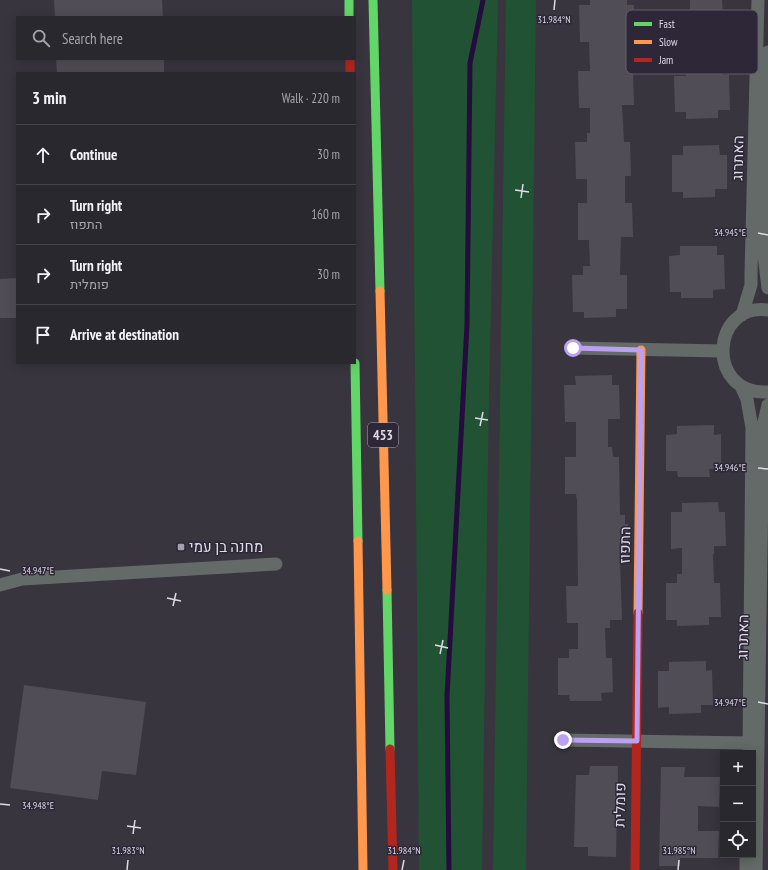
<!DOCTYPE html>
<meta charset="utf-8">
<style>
:root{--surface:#2a282f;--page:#36343b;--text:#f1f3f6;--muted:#a5a6aa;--line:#46444b}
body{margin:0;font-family:"PT Sans Narrow",Heebo,sans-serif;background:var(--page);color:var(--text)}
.controls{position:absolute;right:12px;bottom:12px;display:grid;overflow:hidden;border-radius:0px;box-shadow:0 2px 10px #0003}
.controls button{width:36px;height:36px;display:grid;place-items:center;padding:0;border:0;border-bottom:1px solid var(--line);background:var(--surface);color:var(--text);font:20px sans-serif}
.stop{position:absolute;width:12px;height:12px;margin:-9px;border:3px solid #bca0f2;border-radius:50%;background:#fff}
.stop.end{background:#bca0f2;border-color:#fff;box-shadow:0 1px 4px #0008}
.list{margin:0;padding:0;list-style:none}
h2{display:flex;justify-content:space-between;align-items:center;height:52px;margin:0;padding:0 16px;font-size:17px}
h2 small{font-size:13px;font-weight:400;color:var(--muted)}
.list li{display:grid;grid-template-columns:26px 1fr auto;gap:12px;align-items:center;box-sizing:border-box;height:60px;padding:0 16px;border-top:1px solid var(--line)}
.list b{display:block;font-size:15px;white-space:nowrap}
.list p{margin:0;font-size:13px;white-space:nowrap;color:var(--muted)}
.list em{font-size:13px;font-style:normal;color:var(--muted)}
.icon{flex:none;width:22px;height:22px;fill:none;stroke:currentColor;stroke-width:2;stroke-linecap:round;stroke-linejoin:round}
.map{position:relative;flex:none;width:768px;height:870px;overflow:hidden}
.search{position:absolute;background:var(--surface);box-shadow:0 2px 10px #0003;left:16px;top:16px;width:340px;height:44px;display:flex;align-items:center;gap:10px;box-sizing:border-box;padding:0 14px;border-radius:0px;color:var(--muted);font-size:15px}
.panel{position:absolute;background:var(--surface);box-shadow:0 2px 10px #0003;left:16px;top:72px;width:340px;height:292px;border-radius:0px}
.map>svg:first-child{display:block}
.green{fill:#215234}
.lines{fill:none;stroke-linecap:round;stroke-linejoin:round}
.stream{stroke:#240c3d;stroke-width:5}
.building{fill:#504d56}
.street{stroke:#646a67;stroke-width:13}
.fast{stroke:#63d668;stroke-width:9}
.slow{stroke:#ff974d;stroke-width:9}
.jam{stroke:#b3261e;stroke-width:9}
.route{stroke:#bca0f2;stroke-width:5}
.ticks{fill:none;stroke:#dfdbe6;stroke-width:1.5}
.poi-dot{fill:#a5a1ac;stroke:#2d2738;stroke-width:1.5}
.labels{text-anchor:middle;stroke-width:3;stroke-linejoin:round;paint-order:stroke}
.shield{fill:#2d2738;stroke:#aaa5b2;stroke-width:1}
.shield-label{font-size:14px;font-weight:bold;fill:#dfdbe6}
.street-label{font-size:15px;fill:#dfdbe6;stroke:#2d2738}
.poi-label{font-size:15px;fill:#dfdbe6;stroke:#2d2738;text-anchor:start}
.key{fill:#2d2738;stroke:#625d6c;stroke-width:1}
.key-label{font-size:11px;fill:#dfdbe6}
.ticks-label{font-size:10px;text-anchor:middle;fill:#dfdbe6;stroke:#2d2738;stroke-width:3;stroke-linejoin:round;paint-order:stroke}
</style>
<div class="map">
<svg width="768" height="870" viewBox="0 0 768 870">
<rect width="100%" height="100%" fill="#38353f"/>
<!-- green -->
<path class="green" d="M412,0H498L489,394L482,870H419Z
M506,0H536L526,870H493Z"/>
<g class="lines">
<!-- stream -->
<path class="stream" d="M449,870L447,696L467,325L470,63L483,0"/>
</g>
<!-- building -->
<path class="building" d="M54,0H162L163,17H55Z
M590,0H627V5H634V39H626V71H633L634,105H622L624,142H630L631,176H625V203H632L633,237H621L620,275H627V309H616V317L584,318V312H573L572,275H583V266H590L589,240H578V203H587V179H576L575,142H587V133H590V108H579L578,71H590L589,42H580L579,5H590Z
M690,0H722L723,15L690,16Z
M56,59H164V73H57Z
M722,66V75H729L730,110H718V118L686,119V112H675L674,76H686L685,67Z
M719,145L720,155H727V189H715V197L683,198V192H672V155H683V146Z
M680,246H717V255H724L725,289L713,290V298H681V292H670L669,256L680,255Z
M17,278V318H0V279Z
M612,375V385H619L620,419H608V447H612L613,457H619L620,515H625V524H628V558H620L622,620H610V628H605L606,658H612L613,692L601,693L602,701H570L569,695H558V658H569V649H578V623H567L566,586H578L577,500L576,494H565V457H576V422H565L564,385H576L575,376Z
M714,425V435L721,434V469H709L710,477H678L677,471H666V435L677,434V426Z
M718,502L719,512H725L726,546H714V554H713L714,583H720L721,617H709V625L677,626V620H666V583H677V574H682V548L671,549V512H682V503Z
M706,661V671L712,670L713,705H701V713L669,714V707L658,708V671H669V662Z
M24,685L146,702L136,775L102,771L98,800L10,788Z
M590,766H618L616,857L588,856V847H574L576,775H589Z
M661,767H685L684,777H720L719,807L698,806V831H719L718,858H680V866H659Z"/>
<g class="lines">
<!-- street -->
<path class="street" d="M768,52L764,255L768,288
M768,310C711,302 705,395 768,392
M742,315L751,285V273L758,0
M573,348L722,351
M741,386L747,399L752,428L749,750
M0,585L22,579L276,564
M563,740L749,743
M746,870V855
M756,870L763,426L768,405"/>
<!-- fast -->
<path class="fast" d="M349,0V17
M373,0L380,291
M355,363L358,541
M387,590L390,749"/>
<!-- slow -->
<path class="slow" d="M380,291L387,590
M358,541L363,870
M638,613L641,350"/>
<!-- jam -->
<path class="jam" d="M350,59V73
M390,749L393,870
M635,870L638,613"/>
</g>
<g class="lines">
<!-- route -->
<path class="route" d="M563,740L637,741L641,350L573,348"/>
</g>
<!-- ticks -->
<path class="ticks" d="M554,10L555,0M515,190L529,192M521,198L523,184M758,233L768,235M475,418L488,420M480,426L483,412M758,468L768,469M0,569L10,571M167,598L181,601M173,606L176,593M435,645L448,648M440,654L443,640M758,702L768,704M0,804L10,805M127,826L141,828M133,834L135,820M127,870L128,860M402,870L404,860M678,870L679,860"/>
<!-- markers -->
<rect class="poi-dot" x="177" y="543" width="8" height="8" rx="2"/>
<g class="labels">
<!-- shield labels -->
<rect class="shield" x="368" y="423" width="30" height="24" rx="3"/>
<g class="shield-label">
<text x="383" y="440">453</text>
</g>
<!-- street labels -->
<g class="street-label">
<text transform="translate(738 158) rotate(-89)" y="5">האתרוג</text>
<text transform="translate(625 545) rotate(-89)" y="5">התפוז</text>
<text transform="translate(743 637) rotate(-89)" y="5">האתרוג</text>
<text transform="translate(620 805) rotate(-89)" y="5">פומלית</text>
</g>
<!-- poi labels -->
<g class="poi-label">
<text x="189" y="552">מחנה בן עמי</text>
</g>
</g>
<!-- legend -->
<rect x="626" y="10" width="132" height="64" rx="6" class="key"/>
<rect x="634" y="22" width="18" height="4" fill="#63d668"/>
<rect x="634" y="40" width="18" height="4" fill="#ff974d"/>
<rect x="634" y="58" width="18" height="4" fill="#b3261e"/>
<g class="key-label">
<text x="659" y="28">Fast</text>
<text x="659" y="46">Slow</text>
<text x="659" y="64">Jam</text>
</g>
<g class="ticks-label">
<text x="554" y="23">31.984°N</text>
<text x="730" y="236">34.945°E</text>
<text x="730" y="471">34.946°E</text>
<text x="38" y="574">34.947°E</text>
<text x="730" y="706">34.947°E</text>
<text x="38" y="809">34.948°E</text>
<text x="128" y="854">31.983°N</text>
<text x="404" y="854">31.984°N</text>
<text x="679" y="854">31.985°N</text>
</g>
</svg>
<div class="controls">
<button>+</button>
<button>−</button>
<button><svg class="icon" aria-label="locate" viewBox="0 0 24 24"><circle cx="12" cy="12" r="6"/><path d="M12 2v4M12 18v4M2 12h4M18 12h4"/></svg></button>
</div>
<div class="stop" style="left:573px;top:348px"></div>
<div class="stop end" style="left:563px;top:740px"></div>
<div class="search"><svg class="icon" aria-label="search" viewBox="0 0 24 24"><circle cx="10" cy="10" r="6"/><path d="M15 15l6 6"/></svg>Search here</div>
<section class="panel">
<h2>3 min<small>Walk · 220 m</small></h2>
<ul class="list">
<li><svg class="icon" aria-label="ahead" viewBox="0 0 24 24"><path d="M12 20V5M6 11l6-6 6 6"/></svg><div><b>Continue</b></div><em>30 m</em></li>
<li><svg class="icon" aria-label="right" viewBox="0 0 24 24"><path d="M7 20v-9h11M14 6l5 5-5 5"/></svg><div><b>Turn right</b><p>התפוז</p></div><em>160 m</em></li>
<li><svg class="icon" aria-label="right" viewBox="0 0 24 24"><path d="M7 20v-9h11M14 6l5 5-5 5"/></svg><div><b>Turn right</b><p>פומלית</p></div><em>30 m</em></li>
<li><svg class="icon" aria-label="arrive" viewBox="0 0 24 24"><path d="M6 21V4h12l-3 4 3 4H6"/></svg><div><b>Arrive at destination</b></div></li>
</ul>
</section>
</div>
